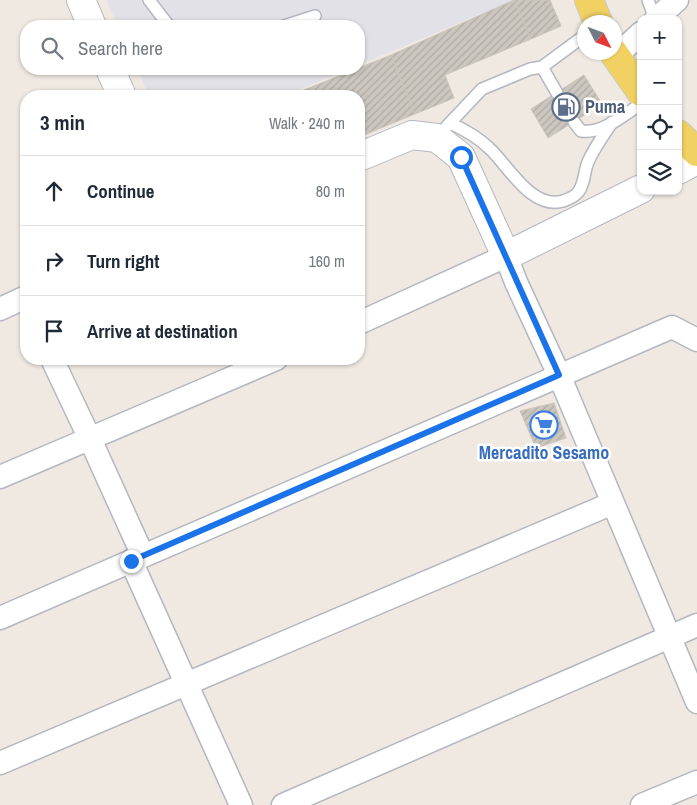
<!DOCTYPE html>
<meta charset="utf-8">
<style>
:root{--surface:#fff;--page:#f2f2f3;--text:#1f2937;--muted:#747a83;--line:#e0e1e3}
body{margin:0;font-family:"Archivo Narrow",sans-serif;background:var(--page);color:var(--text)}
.controls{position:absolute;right:15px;top:15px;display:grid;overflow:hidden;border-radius:10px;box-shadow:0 1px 4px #0004}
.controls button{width:45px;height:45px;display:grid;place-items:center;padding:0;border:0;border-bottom:1px solid var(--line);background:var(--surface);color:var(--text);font:25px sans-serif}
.compass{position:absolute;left:577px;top:15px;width:45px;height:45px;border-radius:50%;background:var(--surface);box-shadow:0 1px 4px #0004;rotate:132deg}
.stop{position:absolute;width:15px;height:15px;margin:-11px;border:4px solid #1a73e8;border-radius:50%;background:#fff}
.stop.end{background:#1a73e8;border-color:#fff;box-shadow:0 1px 5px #0008}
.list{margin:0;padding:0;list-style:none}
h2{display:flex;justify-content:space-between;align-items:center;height:65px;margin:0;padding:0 20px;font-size:21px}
h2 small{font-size:16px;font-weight:400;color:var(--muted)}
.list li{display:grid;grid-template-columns:32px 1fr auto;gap:15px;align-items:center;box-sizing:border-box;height:70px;padding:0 20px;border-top:1px solid var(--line)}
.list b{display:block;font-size:19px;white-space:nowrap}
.list em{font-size:16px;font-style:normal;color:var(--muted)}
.icon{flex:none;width:28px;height:28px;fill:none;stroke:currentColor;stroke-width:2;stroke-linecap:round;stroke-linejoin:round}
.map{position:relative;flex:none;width:697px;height:805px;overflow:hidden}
.search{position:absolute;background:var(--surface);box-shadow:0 1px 4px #0004;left:20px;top:20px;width:345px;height:55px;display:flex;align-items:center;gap:12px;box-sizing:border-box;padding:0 18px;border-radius:20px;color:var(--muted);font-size:19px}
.panel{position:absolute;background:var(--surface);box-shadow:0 1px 4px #0004;left:20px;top:90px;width:345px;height:275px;border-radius:20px}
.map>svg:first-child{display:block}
.industrial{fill:#e3e1e8}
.building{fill:url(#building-hatch);stroke:#cbc5ba}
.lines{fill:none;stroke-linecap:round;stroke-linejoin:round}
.lane-casing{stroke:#b4b7c1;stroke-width:14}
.street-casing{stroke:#b4b7c1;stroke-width:25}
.secondary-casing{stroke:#b4b7c1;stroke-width:30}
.primary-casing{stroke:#c9c9c9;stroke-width:30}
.lane{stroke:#fff;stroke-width:11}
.street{stroke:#fff;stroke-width:22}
.secondary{stroke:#fff;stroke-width:28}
.primary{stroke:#f2d163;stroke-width:28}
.route{stroke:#1a73e8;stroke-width:6}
.labels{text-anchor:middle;stroke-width:5;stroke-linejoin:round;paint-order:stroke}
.service-label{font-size:18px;font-weight:bold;fill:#4e5e75;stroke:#fff;text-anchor:start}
.shop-label{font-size:18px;font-weight:bold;fill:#366cbe;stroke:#fff}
</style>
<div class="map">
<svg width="697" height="805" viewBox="0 0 697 805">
<defs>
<pattern id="building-hatch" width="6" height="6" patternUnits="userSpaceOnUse" patternTransform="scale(1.25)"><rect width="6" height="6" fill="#cbc7bf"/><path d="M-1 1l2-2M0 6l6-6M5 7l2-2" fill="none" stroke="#afaba4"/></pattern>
</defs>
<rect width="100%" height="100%" fill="#efe9e1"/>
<!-- industrial -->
<path class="industrial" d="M106,0H514L359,65V26H118Z
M137,69H349L283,96H149Z"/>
<!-- building -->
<path class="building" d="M514,0H550L561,26L531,39Z
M514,0L531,39L445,75L454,98L415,114L391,55Z
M391,55L415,114L359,137V96H289Z
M584,75L602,104L548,138L531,109Z
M554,403L566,438L536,448L520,411Z"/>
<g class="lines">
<!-- lane casing -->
<g class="lane-casing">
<path id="lane" d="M149,0L169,26
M648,0L655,19
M284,26L315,16
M542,67L557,93
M574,122L581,131C603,134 623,115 641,104
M450,123C465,130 478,137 489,148C508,165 531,210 563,201C569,199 576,196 579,191C585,182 584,171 588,162C594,148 604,135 612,122
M446,127L482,89L530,69L542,67L584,36"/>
</g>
<!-- street casing -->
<g class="street-casing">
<path id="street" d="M656,19L677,0
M615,57L641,33
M0,309L26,297
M359,323L506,256L516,282L559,375L697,702
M52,359L90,439L143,556
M0,477L276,359
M131,561L241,805
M0,618L672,327L697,340
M0,763L613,503
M283,805L697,625
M642,805L697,782"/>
</g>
<!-- secondary casing -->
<g class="secondary-casing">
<path id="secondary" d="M81,0L92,26
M110,69L122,96
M359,157L412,135L437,138L461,157L506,256L641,189
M678,170L697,160"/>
</g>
<!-- primary casing -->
<g class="primary-casing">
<path id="primary" d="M589,0L598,22
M613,52L641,92
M678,134L697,152"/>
</g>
<!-- lane -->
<use href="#lane" class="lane"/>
<!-- street -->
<use href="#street" class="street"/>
<!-- secondary -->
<use href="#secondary" class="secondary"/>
<!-- primary -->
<use href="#primary" class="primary"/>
</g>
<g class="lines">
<!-- route -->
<path class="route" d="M131,561L559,375L461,157"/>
</g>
<!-- icons -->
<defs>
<g id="fuel-ring" transform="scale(1.4375)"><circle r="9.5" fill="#fff" stroke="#5c6f8a" stroke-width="1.5"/><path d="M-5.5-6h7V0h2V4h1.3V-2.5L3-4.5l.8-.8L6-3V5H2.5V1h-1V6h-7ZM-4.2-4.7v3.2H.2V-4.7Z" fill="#5c6f8a"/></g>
<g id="supermarket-ring" transform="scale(1.4375)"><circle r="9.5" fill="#fff" stroke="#3f7fe0" stroke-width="1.5"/><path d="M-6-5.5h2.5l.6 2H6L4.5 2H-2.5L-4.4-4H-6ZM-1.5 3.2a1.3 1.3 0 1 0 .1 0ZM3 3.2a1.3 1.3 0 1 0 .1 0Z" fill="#3f7fe0"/></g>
</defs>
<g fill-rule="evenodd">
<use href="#fuel-ring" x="566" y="107"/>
<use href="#supermarket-ring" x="544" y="425"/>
</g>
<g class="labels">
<!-- service labels -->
<g class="service-label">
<text x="585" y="113">Puma</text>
</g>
<!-- shop labels -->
<g class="shop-label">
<text x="544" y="459">Mercadito Sesamo</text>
</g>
</g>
</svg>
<div class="controls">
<button>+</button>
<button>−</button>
<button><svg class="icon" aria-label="locate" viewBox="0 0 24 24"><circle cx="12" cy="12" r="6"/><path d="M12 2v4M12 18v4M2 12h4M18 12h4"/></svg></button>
<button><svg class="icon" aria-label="layers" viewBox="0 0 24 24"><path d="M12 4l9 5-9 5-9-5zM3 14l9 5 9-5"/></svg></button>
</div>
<svg class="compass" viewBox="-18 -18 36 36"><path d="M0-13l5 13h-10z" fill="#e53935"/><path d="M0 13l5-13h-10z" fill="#747a83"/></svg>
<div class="stop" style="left:461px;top:157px"></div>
<div class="stop end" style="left:131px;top:561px"></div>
<div class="search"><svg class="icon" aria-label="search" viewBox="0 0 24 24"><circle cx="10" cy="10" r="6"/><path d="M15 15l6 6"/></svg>Search here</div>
<section class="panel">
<h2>3 min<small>Walk · 240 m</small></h2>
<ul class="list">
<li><svg class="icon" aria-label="ahead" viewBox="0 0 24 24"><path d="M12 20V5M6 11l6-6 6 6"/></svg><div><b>Continue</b></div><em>80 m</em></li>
<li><svg class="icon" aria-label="right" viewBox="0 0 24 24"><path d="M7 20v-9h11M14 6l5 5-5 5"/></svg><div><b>Turn right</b></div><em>160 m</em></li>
<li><svg class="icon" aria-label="arrive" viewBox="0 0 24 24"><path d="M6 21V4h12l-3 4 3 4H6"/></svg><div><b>Arrive at destination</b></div></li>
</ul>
</section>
</div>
